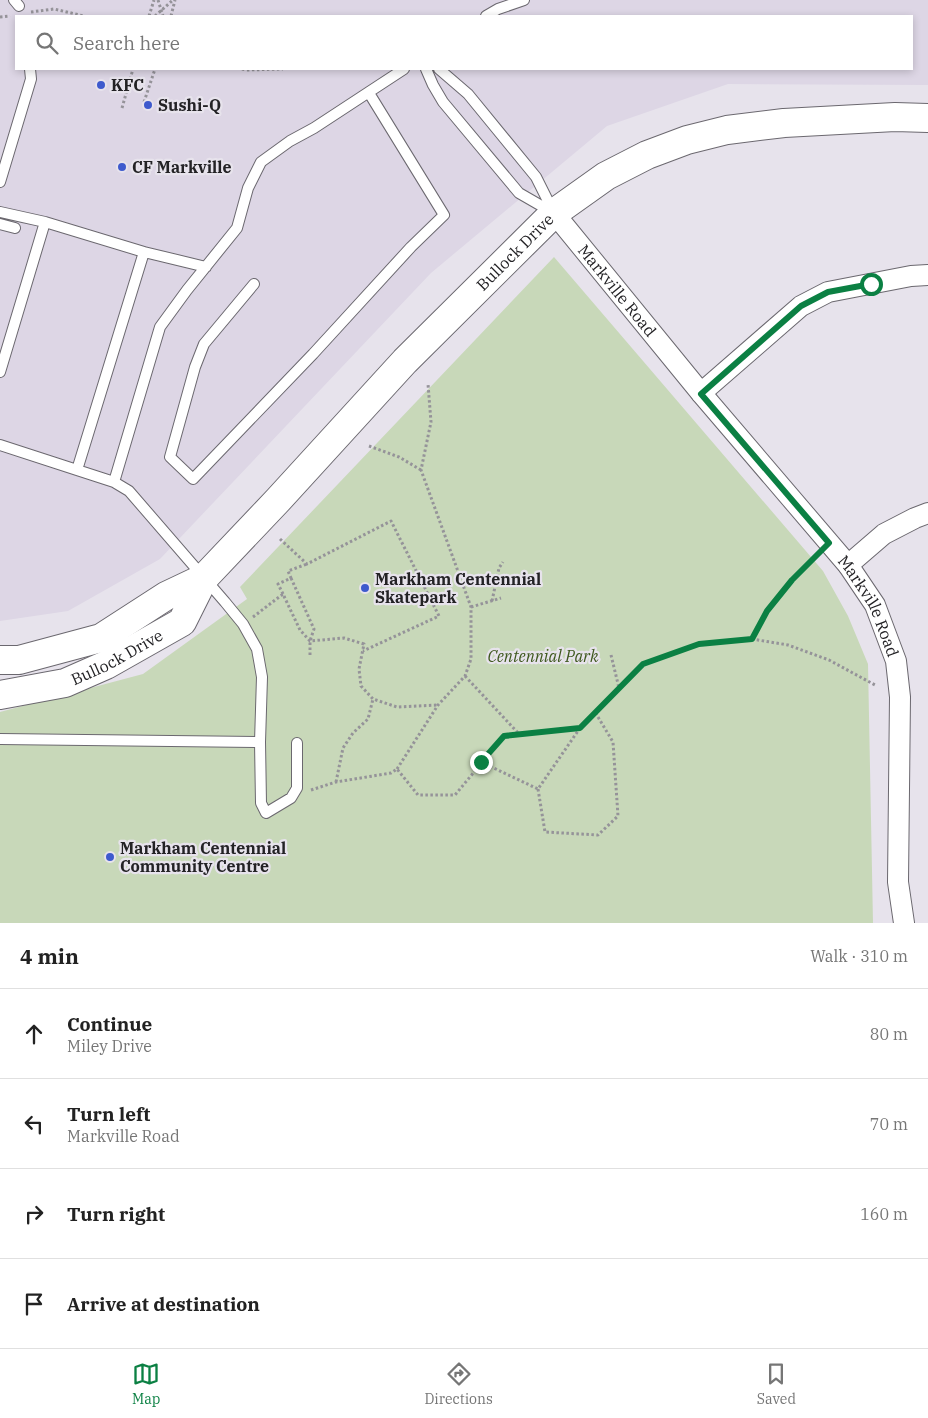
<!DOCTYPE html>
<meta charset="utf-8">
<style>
:root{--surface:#fff;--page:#f6f6f6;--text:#222;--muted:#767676;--line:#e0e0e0;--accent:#0b8043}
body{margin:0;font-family:"IBM Plex Serif",serif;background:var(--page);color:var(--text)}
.stop{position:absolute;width:15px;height:15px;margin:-11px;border:4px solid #0b8043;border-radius:50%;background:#fff}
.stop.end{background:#0b8043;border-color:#fff;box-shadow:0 1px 5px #0008}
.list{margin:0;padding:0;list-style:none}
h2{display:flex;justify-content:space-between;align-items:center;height:65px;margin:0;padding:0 20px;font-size:21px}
h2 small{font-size:16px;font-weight:400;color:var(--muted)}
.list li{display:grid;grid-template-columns:32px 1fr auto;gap:15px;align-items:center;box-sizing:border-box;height:90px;padding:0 20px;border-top:1px solid var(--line)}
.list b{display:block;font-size:19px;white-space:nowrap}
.list p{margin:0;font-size:16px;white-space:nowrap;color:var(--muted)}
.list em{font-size:16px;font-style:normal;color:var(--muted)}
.icon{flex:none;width:28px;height:28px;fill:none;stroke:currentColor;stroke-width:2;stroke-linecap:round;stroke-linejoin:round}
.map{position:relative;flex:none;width:928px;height:923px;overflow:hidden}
.search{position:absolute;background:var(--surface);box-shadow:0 2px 8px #0003;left:15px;right:15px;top:15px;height:55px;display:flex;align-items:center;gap:12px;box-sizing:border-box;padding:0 18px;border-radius:0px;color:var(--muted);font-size:19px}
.sheet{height:425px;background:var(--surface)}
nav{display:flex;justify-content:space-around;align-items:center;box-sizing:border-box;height:70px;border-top:1px solid var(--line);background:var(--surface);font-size:14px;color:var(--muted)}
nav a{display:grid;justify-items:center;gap:2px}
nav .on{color:var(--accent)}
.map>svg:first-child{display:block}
.built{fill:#ddd6e5;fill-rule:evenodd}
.green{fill:#c8d8b9}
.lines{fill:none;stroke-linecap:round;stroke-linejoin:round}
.lane-casing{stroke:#6b686f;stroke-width:12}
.street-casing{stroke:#6b686f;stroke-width:22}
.secondary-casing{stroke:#6b686f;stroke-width:30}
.path{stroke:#959399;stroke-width:3;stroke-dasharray:2.5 2.5;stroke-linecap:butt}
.lane{stroke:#fff;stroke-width:10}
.street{stroke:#fff;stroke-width:20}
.secondary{stroke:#fff;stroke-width:28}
.route{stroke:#0b8043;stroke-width:6}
.poi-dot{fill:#3e5acd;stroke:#e7e3ec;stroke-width:2}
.labels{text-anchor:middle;stroke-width:4.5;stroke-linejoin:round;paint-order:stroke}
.poi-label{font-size:16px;font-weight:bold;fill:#232225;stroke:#e7e3ec;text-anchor:start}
.street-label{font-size:16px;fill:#232225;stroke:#e7e3ec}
.park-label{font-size:16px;font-style:italic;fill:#3e581d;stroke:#e7e3ec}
</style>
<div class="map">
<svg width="928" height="923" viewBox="0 0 928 923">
<rect width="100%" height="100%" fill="#e7e3ec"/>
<!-- built -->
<path class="built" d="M0,0H928V85L728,84L607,126L431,273L160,559L68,611L0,621ZM16,16H912V69H16Z"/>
<!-- green -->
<path class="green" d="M554,257L823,571L848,616L868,664L873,923H0V712L143,674L247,599L240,587Z"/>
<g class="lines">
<!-- lane casing -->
<g class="lane-casing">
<path id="lane" d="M14,0L19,6
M486,16L498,9L524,0
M426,69L433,85L443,102L519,193L552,212
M439,69L468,94L536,177L553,211
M0,182L31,79L30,69
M0,212L45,222
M0,224L15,228
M144,252L206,267
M254,284L204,344L195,367L170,457L193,479L313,354L411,247L444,215L369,93
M0,372L45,222L144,252L77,470L114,482
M0,445L77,470
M0,739L260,742
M297,743V788L291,798L266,813L261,803L260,742L262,677L257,649L243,624L225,602L129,491L114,482L160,327L187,290L237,228L248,188L261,162L290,141L314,128L404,69"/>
</g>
<!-- street casing -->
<g class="street-casing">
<g id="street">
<path id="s1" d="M554,213L701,393L848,565L875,605L896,661L900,697L898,882L904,923"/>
<path d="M701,393L801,306L828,292L911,276L928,275"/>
<path d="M848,565L884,534L915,518L928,513"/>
</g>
</g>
<!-- secondary casing -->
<g class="secondary-casing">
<g id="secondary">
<path d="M0,660H19L101,638L166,596L204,578"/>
<path id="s2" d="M0,695L65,683L106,665L182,622L204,578L278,500L405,361L554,213L606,176L647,155L687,140L727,130L784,123L895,117L928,118"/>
</g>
</g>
<!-- path -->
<path class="path" d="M158,0L163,16
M31,12L54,9L84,16
M149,16L154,0
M155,16L173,0
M171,16L175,0
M0,17L10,16
M242,69L246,70L283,69
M144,102L155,69
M122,108L133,69
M369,446L399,457L421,470
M280,539L307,564L391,521L439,616L363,651
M291,578L314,629L310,641V657
M283,594L278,584L291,578L288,571L307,564
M492,601L499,568L503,562
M471,607L501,598
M253,617L283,594L300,630L310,641L344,638L364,644L359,669L361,686L373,699L397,707L437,705
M752,639L767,611L792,580L817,555
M611,655L619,688
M465,676L519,734
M481,762L538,789L580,728
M397,769L438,705L465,676L471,659V607L421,470L431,422L428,384
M336,782L343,748L353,733L368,719L373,699
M538,789L545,832L598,835L618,816L613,742L595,712
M311,790L336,782L391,773L397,769L418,795H455L504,736L580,728L643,664L699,644L752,639L788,645L829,660L875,685"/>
<!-- lane -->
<use href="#lane" class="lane"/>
<!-- street -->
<use href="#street" class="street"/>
<!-- secondary -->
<use href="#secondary" class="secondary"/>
</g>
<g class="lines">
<!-- route -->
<path class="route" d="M481,762L504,736L580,728L643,664L699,644L752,639L767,611L792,580L829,543L701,394L801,306L828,292L871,284"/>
</g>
<!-- markers -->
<g class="poi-dot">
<circle cx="101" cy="85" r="5"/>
<circle cx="148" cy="105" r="5"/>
<circle cx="122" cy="167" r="5"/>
<circle cx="365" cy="588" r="5"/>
<circle cx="110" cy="857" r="5"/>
</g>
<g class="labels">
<!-- poi labels -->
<g class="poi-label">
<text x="111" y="91">KFC</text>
<text x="158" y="111">Sushi-Q</text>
<text x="132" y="173">CF Markville</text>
<text x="375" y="585">Markham Centennial<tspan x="375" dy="18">Skatepark</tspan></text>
<text x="120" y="854">Markham Centennial<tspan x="120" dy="18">Community Centre</tspan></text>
</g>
<!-- street labels -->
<g class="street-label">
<text dy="6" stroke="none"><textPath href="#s2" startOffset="698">Bullock Drive</textPath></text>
<text dy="6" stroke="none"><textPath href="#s1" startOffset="100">Markville Road</textPath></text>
<text dy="6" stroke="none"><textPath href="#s1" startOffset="505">Markville Road</textPath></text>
<text dy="6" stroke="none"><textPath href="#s2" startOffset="124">Bullock Drive</textPath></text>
</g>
<!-- park labels -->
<g class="park-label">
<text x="543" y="662">Centennial Park</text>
</g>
</g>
</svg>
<div class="stop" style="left:871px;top:284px"></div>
<div class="stop end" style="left:481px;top:762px"></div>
<div class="search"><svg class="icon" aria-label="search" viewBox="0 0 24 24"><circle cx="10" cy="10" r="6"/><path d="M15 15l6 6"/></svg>Search here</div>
</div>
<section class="sheet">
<h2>4 min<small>Walk · 310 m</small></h2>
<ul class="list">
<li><svg class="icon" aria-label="ahead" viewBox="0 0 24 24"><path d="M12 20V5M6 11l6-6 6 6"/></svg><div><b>Continue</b><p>Miley Drive</p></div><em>80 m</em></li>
<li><svg class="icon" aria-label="left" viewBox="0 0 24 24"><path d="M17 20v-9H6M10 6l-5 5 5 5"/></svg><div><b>Turn left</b><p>Markville Road</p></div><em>70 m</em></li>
<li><svg class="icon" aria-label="right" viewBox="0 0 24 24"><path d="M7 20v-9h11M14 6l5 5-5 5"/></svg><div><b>Turn right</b></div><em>160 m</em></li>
<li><svg class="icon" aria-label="arrive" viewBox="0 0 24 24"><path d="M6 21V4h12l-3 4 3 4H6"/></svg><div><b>Arrive at destination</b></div></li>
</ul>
</section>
<nav>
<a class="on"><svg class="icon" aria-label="map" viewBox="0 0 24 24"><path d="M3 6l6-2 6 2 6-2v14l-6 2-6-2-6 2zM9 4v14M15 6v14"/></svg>Map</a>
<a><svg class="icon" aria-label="directions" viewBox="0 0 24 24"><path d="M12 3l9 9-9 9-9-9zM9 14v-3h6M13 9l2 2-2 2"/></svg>Directions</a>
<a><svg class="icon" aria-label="saved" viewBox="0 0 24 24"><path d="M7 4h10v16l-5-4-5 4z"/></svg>Saved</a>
</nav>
